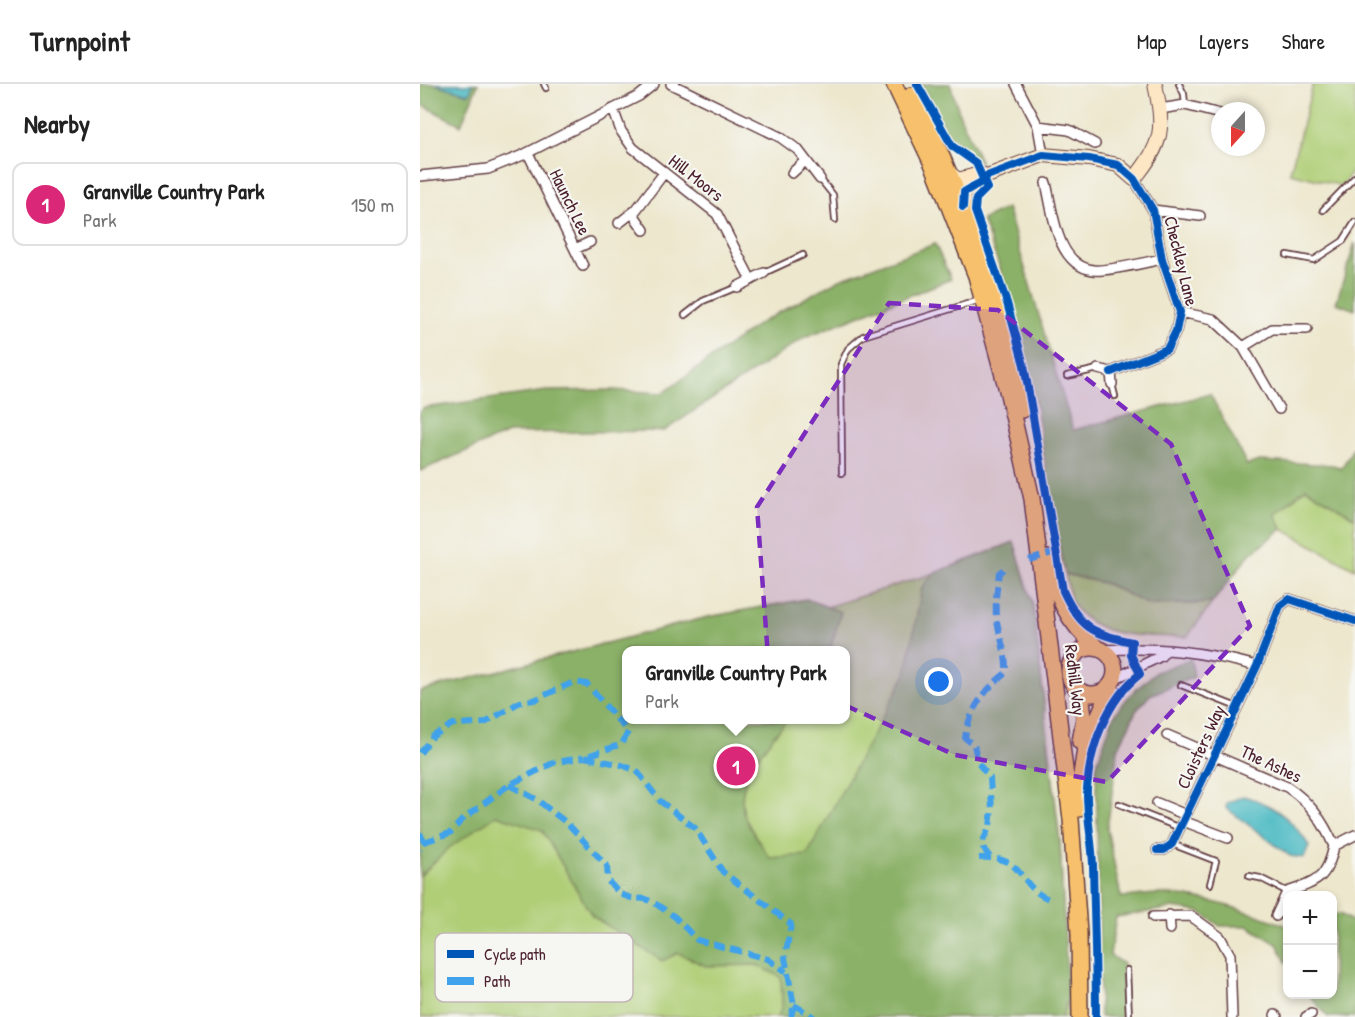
<!DOCTYPE html>
<meta charset="utf-8">
<style>
:root{--surface:#fff;--page:#f6f6f6;--text:#222;--muted:#767676;--line:#e0e0e0;--accent:#db2777}
body{margin:0;font-family:"Patrick Hand",sans-serif;background:var(--page);color:var(--text)}
.controls{position:absolute;right:18px;bottom:18px;display:grid;overflow:hidden;border-radius:12px;box-shadow:0 3px 9px #0003}
.controls button{width:54px;height:54px;display:grid;place-items:center;padding:0;border:0;border-bottom:2px solid var(--line);background:var(--surface);color:var(--text);font:30px sans-serif}
.compass{position:absolute;left:791px;top:18px;width:54px;height:54px;border-radius:50%;background:var(--surface);box-shadow:0 3px 9px #0003;rotate:201deg}
.you{position:absolute;left:519px;top:598px;width:21px;height:21px;margin:-15px;border:4px solid #fff;border-radius:50%;background:#1a73e8;box-shadow:0 0 0 9px #1a73e833}
.badge{display:grid;place-items:center;width:39px;height:39px;border-radius:50%;background:var(--accent);color:#fff;font-size:20px;font-weight:700}
.pin{position:absolute;translate:-50% -50%;border:3px solid #fff;box-shadow:0 2px 6px #0006}
.popup{position:absolute;left:202px;top:562px;width:228px;height:78px;box-sizing:border-box;display:grid;place-content:center;border-radius:12px;background:var(--surface);filter:drop-shadow(0 2px 4px #0005);font-size:20px;white-space:nowrap;color:var(--muted)}
.popup b{font-size:22px;color:var(--text)}
.popup::after{content:'';position:absolute;left:50%;top:100%;margin-left:-12px;border:12px solid transparent;border-top-color:var(--surface)}
.list{margin:0;padding:0;list-style:none}
h2{display:flex;justify-content:space-between;align-items:center;height:78px;margin:0;padding:0 24px;font-size:26px}
h2 small{font-size:20px;font-weight:400;color:var(--muted)}
.list li{display:grid;grid-template-columns:39px 1fr auto;gap:18px;align-items:center;box-sizing:border-box;height:84px;margin:0 12px 12px;padding:0 12px;border:2px solid var(--line);border-radius:12px}
.list b{display:block;font-size:22px;white-space:nowrap}
.list p{margin:0;font-size:20px;white-space:nowrap;color:var(--muted)}
.list em{font-size:20px;font-style:normal;color:var(--muted)}
.map{position:relative;flex:none;width:935px;height:933px;overflow:hidden}
header{display:flex;align-items:center;gap:36px;box-sizing:border-box;height:84px;padding:0 30px;background:var(--surface);border-bottom:2px solid var(--line)}
header strong{font-size:28px}
nav{display:flex;gap:33px;margin-inline-start:auto;font-size:21px}
main{display:flex}
aside{flex:1;background:var(--surface)}
.map>svg:first-child{display:block}
.green{fill:#afce76;stroke:#7c7650;stroke-width:1.5;fill-rule:evenodd}
.forest{fill:#8bb167;stroke:#6a6849;stroke-width:1.5}
.water{fill:#4ab9c3;stroke:#4a6c77;stroke-width:1.5}
.lines{fill:none;stroke-linecap:round;stroke-linejoin:round}
.lane-casing{stroke:#623d43;stroke-width:8}
.street-casing{stroke:#623d43;stroke-width:12}
.secondary-casing{stroke:#623d43;stroke-width:16}
.primary-casing{stroke:#623d43;stroke-width:18}
.lane{stroke:#fff;stroke-width:4.5}
.street{stroke:#fff;stroke-width:9}
.secondary{stroke:#fce6c4;stroke-width:14}
.primary{stroke:#f7c06c;stroke-width:15}
.quiet{stroke:#40a2eb;stroke-width:6;stroke-dasharray:12 6;stroke-linecap:butt}
.cycleway-casing{stroke:#f6f6f2;stroke-width:11}
.cycleway{stroke:#0057b8;stroke-width:8}
.marked{fill:#7b2cbf;fill-opacity:0.2;stroke:#7b2cbf;stroke-width:4.5;stroke-dasharray:12 8;stroke-linejoin:round}
.labels{text-anchor:middle;stroke-width:4.5;stroke-linejoin:round;paint-order:stroke}
.street-label{font-size:18px;fill:#4a1f2b;stroke:#f6f6f2}
.key{fill:#f6f6f2;stroke:#c2b6b6;stroke-width:1.5}
.key-label{font-size:16px;fill:#4a1f2b}
</style>
<header>
<strong>Turnpoint</strong>
<nav><a>Map</a><a>Layers</a><a>Share</a></nav>
</header>
<main>
<aside>
<h2>Nearby<small></small></h2>
<ul class="list">
<li><span class="badge">1</span><div><b>Granville Country Park</b><p>Park</p></div><em>150 m</em></li>
</ul>
</aside>
<div class="map">
<svg width="935" height="933" viewBox="0 0 935 933">
<rect width="100%" height="100%" fill="#f6f6f2"/>
<filter id="ink" filterUnits="userSpaceOnUse"><feTurbulence type="fractalNoise" baseFrequency=".0167" numOctaves="2"/><feDisplacementMap in="SourceGraphic" scale="12" xChannelSelector="R" yChannelSelector="G"/><feConvolveMatrix kernelMatrix="1 2 1 2 8 2 1 2 1" color-interpolation-filters="sRGB"/></filter>
<filter id="wash" filterUnits="userSpaceOnUse"><feTurbulence type="fractalNoise" baseFrequency=".008" numOctaves="4" result="noise"/><feDisplacementMap in="SourceGraphic" scale="24" xChannelSelector="R" yChannelSelector="G"/><feGaussianBlur stdDeviation="1.35" result="paint"/><feColorMatrix in="noise" values="0 0 0 0 0 0 0 0 0 0 0 0 0 0 0 0 0 1.4 0 .05"/><feComposite in="paint" operator="in"/></filter>
<g filter="url(#wash)">
<rect width="100%" height="100%" fill="#ede7cd"/>
<!-- green -->
<path class="green" d="M893,0H935V83L922,102L870,89Z
M886,404L935,434V485L862,445L855,430Z
M594,458L613,521L640,757L648,933H0V607L288,533L386,515L407,523L515,489ZM206,566H425V636H206Z
M645,490L687,500L729,521L792,519L767,553C728,551 679,557 654,522C649,514 648,500 645,490Z"/>
<!-- forest -->
<path class="forest" d="M0,0H15L49,10L53,0H58L41,41L0,20Z
M501,0H530L541,34L561,79L528,51Z
M587,124L653,346L790,310L827,381L839,377L913,381L921,385L935,361V434L886,404L855,430L862,445L829,471L792,519L729,521L687,500L645,490C631,431 625,371 614,311C603,249 585,195 562,136Z
M935,159V226L916,219Z
M515,160L531,195L385,253L244,347L88,349L0,387V327L4,324L126,307L192,306L243,309L340,239L420,195Z
M594,458L613,521L640,761L648,914L642,933H358L362,921L361,893L337,881L286,882L258,869L242,877L172,832L122,746L76,731L29,764L0,792V607L288,533L386,515L421,528L410,566H206V636H367C347,660 314,695 324,730C328,744 342,761 350,774L387,771L486,590L502,503L515,489Z
M771,575L774,593L730,611L716,627L698,665L687,745L701,813C714,813 728,809 742,810C785,813 827,826 867,842V880L857,860L828,842H800L780,828L753,824L696,833L690,871L703,880L702,933H680L676,682L693,633L710,611L736,588Z
M920,830L935,839V933H908L889,911L912,910L913,831Z"/>
<!-- water -->
<path class="water" d="M15,0H53L49,10Z
M823,712C852,719 873,735 889,762L884,774L870,772L806,724L807,719Z"/>
</g>
<g filter="url(#ink)">
<g class="lines">
<!-- lane casing -->
<g class="lane-casing">
<path id="lane" d="M124,0L126,4
M759,0L764,10L765,21
M401,96L413,111L415,136
M903,126L935,93
M867,171L894,176L923,157L935,138
M344,189L383,171
M265,231L283,217L317,203
M647,292L678,285
M692,300L695,312
M422,389L421,280L428,265L443,252L560,216
M761,601L817,623
M699,720L760,744
M752,760L796,777L790,800
M829,792L840,794L868,808
M707,886L709,933"/>
</g>
<!-- street casing -->
<g class="street-casing">
<path id="street" d="M251,0L360,53L378,66L400,95
M596,0L618,42L649,46L675,60
M193,25L201,47L213,64L297,130L331,196
M740,25L765,21L800,30
M618,42L623,71
M108,69L163,182
M372,89L385,77
M0,92L68,85L103,71L219,12L234,0
M626,99C633,127 636,181 673,186C687,188 726,178 742,175
M733,126L780,132
M213,130L224,146
M199,139L216,126L244,89
M155,165L170,158
M317,203L344,189
M760,228L793,235L823,263
M678,285L691,288L692,300
M691,288L747,265L756,247L760,228L742,175L733,126L714,95
M859,325L823,263L852,245H887
M684,566C742,563 780,567 837,582
M694,595L741,572L746,566
M747,651L867,703C890,718 903,737 914,762C907,795 897,798 867,808L856,832
M737,719L766,731
M763,737L808,754
M914,762L935,751
M737,766H744L752,760L837,582L860,522L869,515L935,537
M749,831L750,845
M733,833L771,832L800,853L810,871L812,933
M855,931L857,933
M886,933L891,930"/>
</g>
<!-- secondary casing -->
<g class="secondary-casing">
<path id="secondary" d="M528,88L538,96L560,90L567,92
M543,123L544,108L563,97L567,92L623,71L669,75L698,81L714,95C744,59 744,44 735,0"/>
</g>
<!-- primary casing -->
<g class="primary-casing">
<path id="primary" d="M474,0L514,84L556,192L588,310L612,415L651,735L659,849L660,933
M491,11C501,33 514,54 524,77C559,158 585,239 602,326
M629,474C635,512 647,538 676,563
M649 587a23 23 0 1 1 46 0a23 23 0 1 1-46 0Z
M660,658L664,634L661,607
M659,725V704L665,665L691,602"/>
</g>
<!-- lane -->
<use href="#lane" class="lane"/>
<!-- street -->
<use href="#street" class="street"/>
<!-- secondary -->
<use href="#secondary" class="secondary"/>
<!-- primary -->
<use href="#primary" class="primary"/>
<!-- quiet -->
<path class="quiet" d="M609,476L640,467
M0,669L13,652L33,640L65,639L100,618L114,616L154,598L167,600L208,648L202,660L164,673L202,681L217,687L240,717L275,744L303,788L371,840L365,874L374,921L371,933
M89,701L116,715L148,740L187,782L188,797L200,810L211,814L226,815L236,820L255,833L277,856L348,875L366,888
M0,749L4,758L0,766
M4,758L30,749L44,734L89,701L133,679L164,673
M570,773L563,764V757L570,742L572,725L570,694L558,679L554,661L545,654C549,626 564,606 586,589C587,569 579,552 576,532C575,518 577,503 579,489L586,483
M559,774C607,771 596,802 629,815
M374,921L394,933"/>
<!-- cycleway casing -->
<g class="cycleway-casing">
<path id="cycleway" d="M497,0L532,62L556,79L567,104L556,115L555,127L587,219L604,281L643,507C660,544 673,550 712,558L711,571L720,590C687,616 670,662 667,704C666,729 672,756 673,781C674,832 676,882 676,933
M543,123L544,108L563,97L567,92L623,71L669,75L698,81L714,95L733,126L742,175L760,228L756,247L747,265L691,288
M737,766H744L752,760L837,582L860,522L869,515L935,537"/>
</g>
<!-- cycleway -->
<use href="#cycleway" class="cycleway"/>
</g>
</g>
<!-- marked area -->
<path class="marked" d="M469,219L578,226L751,360L830,542L687,698L535,671L349,587L337,423Z"/>
<g class="labels">
<!-- street labels -->
<g class="street-label">
<text transform="translate(276 94) rotate(38)" y="6">Hill Moors</text>
<text transform="translate(150 118) rotate(64)" y="6">Haunch Lee</text>
<text transform="translate(761 177) rotate(76)" y="6">Checkley Lane</text>
<text transform="translate(655 596) rotate(83)" y="6">Redhill Way</text>
<text transform="translate(781 663) rotate(-65)" y="6">Cloisters Way</text>
<text transform="translate(851 680) rotate(25)" y="6">The Ashes</text>
</g>
</g>
<!-- legend -->
<rect x="15" y="849" width="198" height="69" rx="9" class="key"/>
<rect x="27" y="866" width="27" height="8" fill="#0057b8"/>
<rect x="27" y="893" width="27" height="8" fill="#40a2eb"/>
<g class="key-label">
<text x="64" y="876">Cycle path</text>
<text x="64" y="903">Path</text>
</g>
</svg>
<div class="controls">
<button>+</button>
<button>−</button>
</div>
<svg class="compass" viewBox="-18 -18 36 36"><path d="M0-13l5 13h-10z" fill="#e53935"/><path d="M0 13l5-13h-10z" fill="#767676"/></svg>
<div class="you"></div>
<div class="pin badge" style="left:316px;top:682px">1</div>
<div class="popup"><b>Granville Country Park</b>Park</div>
</div>
</main>
